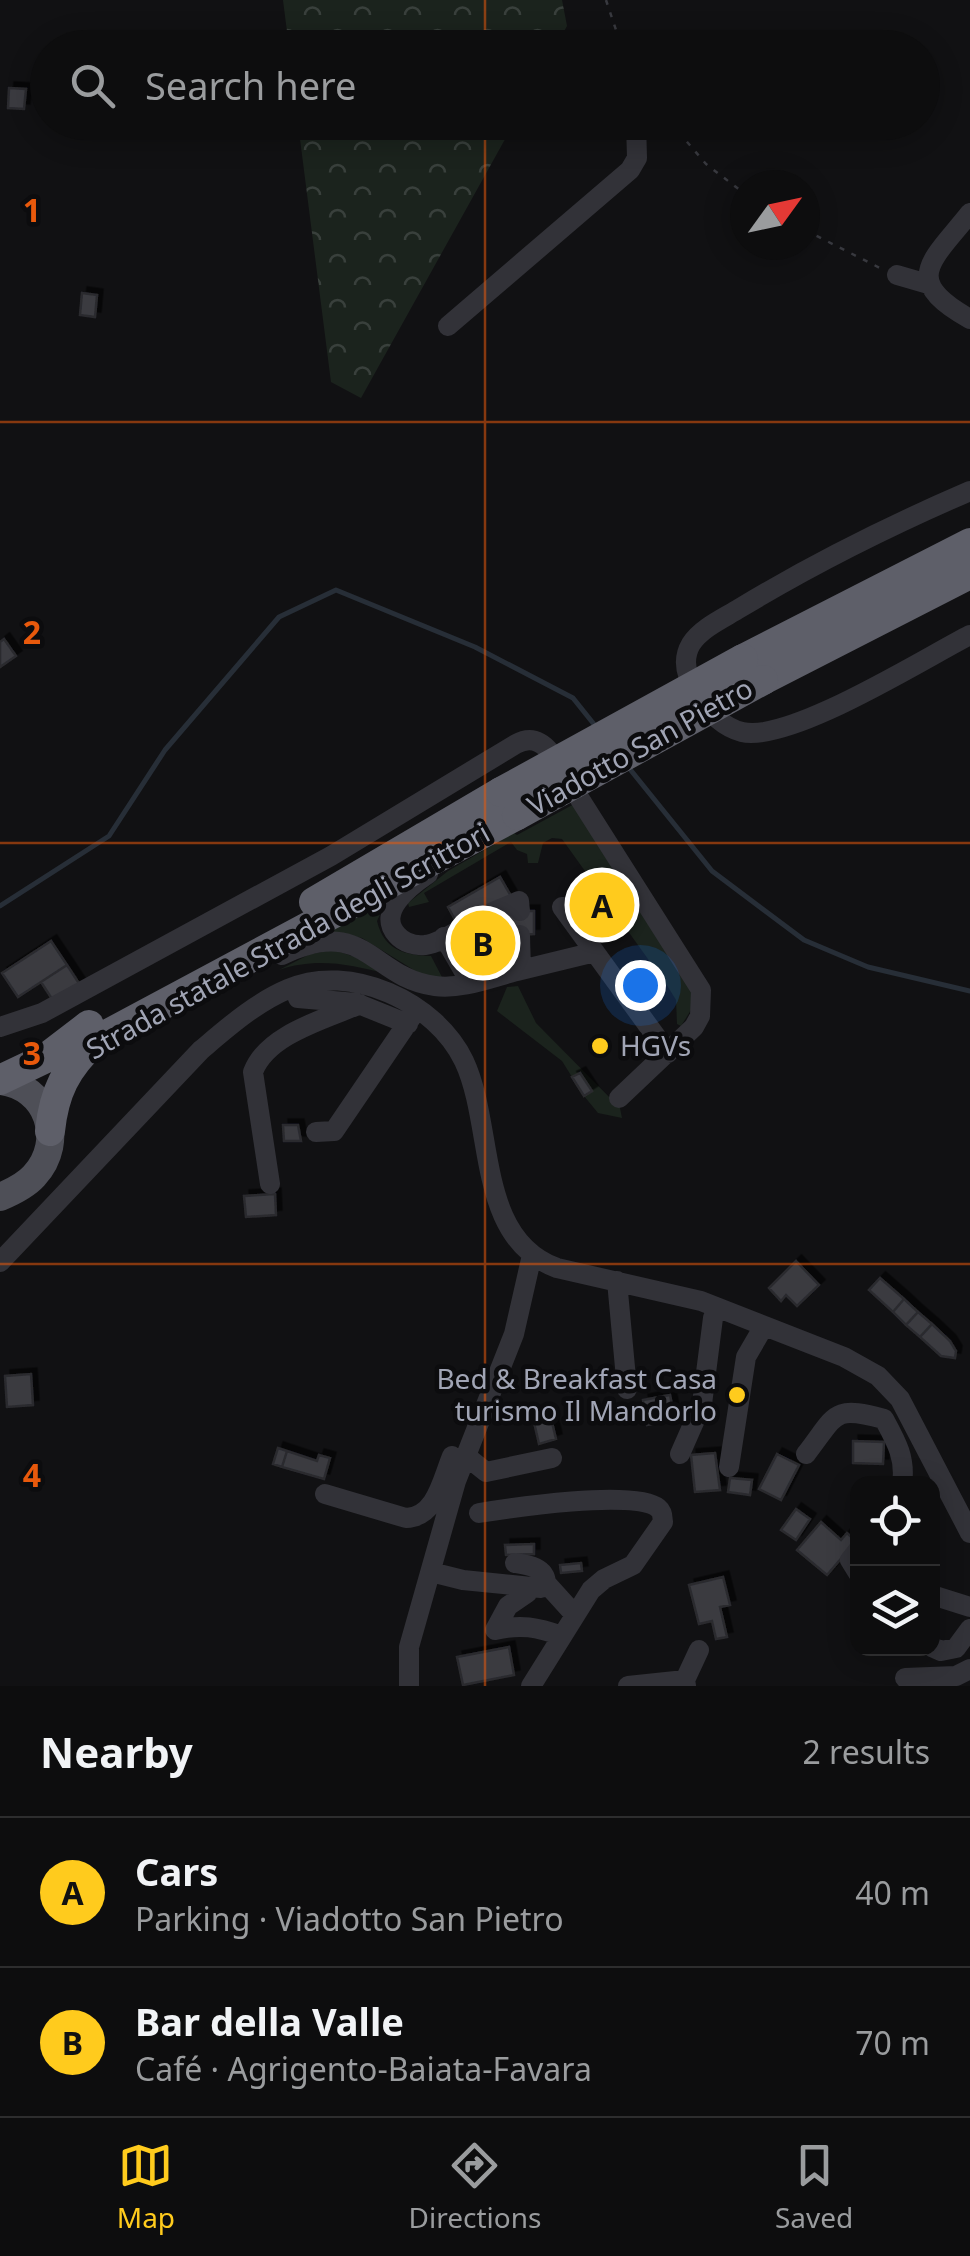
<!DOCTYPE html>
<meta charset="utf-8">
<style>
:root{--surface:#0d0d0e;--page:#161617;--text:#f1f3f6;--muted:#9a9c9e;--line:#2d2d2e;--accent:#ffcb1d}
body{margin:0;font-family:"Noto Sans",sans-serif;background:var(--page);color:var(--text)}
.controls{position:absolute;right:30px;bottom:30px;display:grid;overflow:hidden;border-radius:20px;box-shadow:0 5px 25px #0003}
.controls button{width:90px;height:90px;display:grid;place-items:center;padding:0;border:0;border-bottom:2px solid var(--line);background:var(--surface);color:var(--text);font:50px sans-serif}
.compass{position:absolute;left:730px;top:170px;width:90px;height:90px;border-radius:50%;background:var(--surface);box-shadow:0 5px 25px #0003;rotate:57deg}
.you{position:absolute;left:640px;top:985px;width:35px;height:35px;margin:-25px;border:8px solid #fff;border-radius:50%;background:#1a73e8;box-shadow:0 0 0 15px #1a73e833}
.badge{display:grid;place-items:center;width:65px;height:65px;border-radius:50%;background:var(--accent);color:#111;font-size:32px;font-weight:700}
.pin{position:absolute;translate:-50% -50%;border:5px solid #fff;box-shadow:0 2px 10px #0006}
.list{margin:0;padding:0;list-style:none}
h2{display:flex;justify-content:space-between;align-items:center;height:130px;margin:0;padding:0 40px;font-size:42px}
h2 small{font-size:32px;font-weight:400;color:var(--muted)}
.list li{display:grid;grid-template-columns:65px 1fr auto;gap:30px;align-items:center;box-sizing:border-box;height:150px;padding:0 40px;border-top:2px solid var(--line)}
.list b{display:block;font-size:38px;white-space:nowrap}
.list p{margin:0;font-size:32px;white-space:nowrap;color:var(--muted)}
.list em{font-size:32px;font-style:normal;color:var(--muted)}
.icon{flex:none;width:55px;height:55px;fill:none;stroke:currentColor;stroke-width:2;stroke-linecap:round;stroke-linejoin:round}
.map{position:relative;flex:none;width:970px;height:1686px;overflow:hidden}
.search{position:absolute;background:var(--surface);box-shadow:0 5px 25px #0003;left:30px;right:30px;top:30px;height:110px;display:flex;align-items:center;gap:25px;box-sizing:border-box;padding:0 35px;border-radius:55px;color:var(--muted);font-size:38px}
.sheet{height:430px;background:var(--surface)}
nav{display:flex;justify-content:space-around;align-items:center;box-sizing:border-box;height:140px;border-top:2px solid var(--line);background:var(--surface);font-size:28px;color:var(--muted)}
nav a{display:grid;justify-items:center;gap:5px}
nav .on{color:var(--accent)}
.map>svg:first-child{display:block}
.green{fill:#1b231d}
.forest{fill:url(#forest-crowns)}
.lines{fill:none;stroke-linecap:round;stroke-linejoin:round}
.stream{stroke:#272e37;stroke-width:5}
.building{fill:#3a3b41;stroke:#2b2b2f;stroke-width:2.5;filter:url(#shadow)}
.path{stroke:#38393f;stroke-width:2.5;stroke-dasharray:5 8;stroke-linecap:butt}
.minor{stroke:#323238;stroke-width:20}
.major{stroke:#4e4f57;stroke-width:28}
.highway{stroke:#5e5f69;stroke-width:30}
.highway-bridge{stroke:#5e5f69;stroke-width:30}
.grid{fill:none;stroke:#e8590c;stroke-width:2.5;stroke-opacity:0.55}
.poi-dot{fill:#ffcb1d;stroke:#0c0c0e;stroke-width:4}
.labels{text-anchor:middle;stroke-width:9;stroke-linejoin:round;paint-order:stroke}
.street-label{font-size:28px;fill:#a1a5b5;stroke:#0c0c0e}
.poi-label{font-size:28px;fill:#a1a5b5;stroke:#0c0c0e;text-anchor:start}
.grid-label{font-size:32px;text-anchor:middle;font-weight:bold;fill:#e8590c;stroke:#0c0c0e;stroke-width:9;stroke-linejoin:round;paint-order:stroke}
</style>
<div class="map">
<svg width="970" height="1686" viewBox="0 0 970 1686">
<defs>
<pattern id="forest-crowns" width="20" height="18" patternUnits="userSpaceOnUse" patternTransform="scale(2.5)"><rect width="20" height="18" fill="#1b231d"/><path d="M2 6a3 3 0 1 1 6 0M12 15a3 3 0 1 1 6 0" fill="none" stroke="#39403c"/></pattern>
<filter id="shadow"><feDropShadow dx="5.5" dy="-5.5" stdDeviation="0" flood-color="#0009"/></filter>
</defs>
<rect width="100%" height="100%" fill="#111113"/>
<!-- green -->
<path class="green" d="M576,803L693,984L696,1002L681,1026L677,1024L676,1000L668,987L562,839L552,838L543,843L538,863H528L527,854L517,850L511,842L424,893L429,902L409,907L408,903L448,871L514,833L517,835Z
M387,899L377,921C384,950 404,955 431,956L443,979L422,975L362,938L331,932L328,926Z
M334,950L361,959L387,974C350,964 315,957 279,970L310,954Z
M518,986L536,1023L620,1108L622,1118L598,1113L584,1096L591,1091L580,1073L572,1077L562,1061L497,1011L507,987Z"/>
<!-- forest -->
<path class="forest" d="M283,0H562L567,26L555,47H289Z
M298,123H514L361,398L331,382Z"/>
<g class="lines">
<!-- stream -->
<path class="stream" d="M629,768L712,871L804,940L868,967L970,991
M0,906L109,836L165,750L279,617L336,590L475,647L573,698L597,728"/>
</g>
<!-- building -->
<path class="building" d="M9,88L26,89L24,109L8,108Z
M82,293L97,295L95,317L80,315Z
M4,639L16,656L0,667V642Z
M500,877L511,896L484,911L492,925L474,935L466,921L458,925L448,907Z
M516,911H534V934L516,935L506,941L494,923Z
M494,923L506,941L471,962L460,944Z
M51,941L67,965L18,997L2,973Z
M67,965L80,985L54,1002L41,982Z
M580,1073L592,1091L584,1096L572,1077Z
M283,1125H298L301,1141H284Z
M275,1194L276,1215L246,1217L244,1196Z
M796,1261L819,1285L797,1306L786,1295L781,1301L769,1288Z
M880,1278L904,1299L893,1312L869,1290Z
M904,1299L918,1312L906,1325L893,1312Z
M918,1312L932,1324L920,1337L906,1325Z
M932,1324L950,1341L956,1351L955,1358L941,1356L920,1337Z
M31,1374L33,1405L7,1407L5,1376Z
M670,1395L675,1420L647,1425L643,1400Z
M550,1414L556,1439L539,1444L533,1418Z
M853,1441L884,1442L883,1464L853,1463Z
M278,1448L287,1451L282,1467L273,1464Z
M287,1451L317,1461L319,1455L330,1458L324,1479L282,1467Z
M715,1453L720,1490L695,1492L691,1455Z
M777,1454L799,1465L781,1500L759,1489Z
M730,1478L752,1480L750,1495L728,1492Z
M796,1509L810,1519L796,1540L781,1530Z
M821,1522L841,1540L847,1533L856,1541L827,1575L797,1550Z
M534,1544V1554L506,1555L505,1545Z
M581,1563L582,1571L561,1573L560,1565Z
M723,1577L730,1605L720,1607L727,1637L716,1639L712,1621L699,1624L689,1585Z
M509,1647L514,1675L463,1685L457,1657Z"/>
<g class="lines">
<!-- path -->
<path class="path" d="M606,0L622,48
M670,122L706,164L745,194
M805,230L880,268"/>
<!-- minor -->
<path class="minor" d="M970,213C932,261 900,280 970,319
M897,275L928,284
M448,326L630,170L637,158L636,122
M970,491C891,525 813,564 740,608C724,618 701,628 691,644C681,661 687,678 697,693C707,710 722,727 742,732C790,743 923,659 970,635
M428,874C410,886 376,912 397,935C404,943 415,946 425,945C440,943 455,932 468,925
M562,907L668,1053
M486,915L519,901L520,911
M444,937L470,982
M282,955C366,914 371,978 435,986C462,990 495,976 521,970L520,935
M521,970L595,952
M294,987L298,998L356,1003L408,1024
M0,1027L42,1013L331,856L516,744C529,737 540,740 550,752L701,990L700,1016L694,1027L619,1098
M316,1132L334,1131L417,1009
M270,1184L253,1072C267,1034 326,1019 360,1004
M0,1262L201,1050C227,1028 255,1003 288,989C350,962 436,1002 464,1061C495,1127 475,1238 557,1268L701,1301L844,1357L878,1376L900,1399L970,1533
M617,1281L627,1389
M680,1454L702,1404L713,1318L718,1308
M806,1454C837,1414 832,1405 884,1419C896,1441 906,1458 902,1484
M466,1456L486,1472L552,1458
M729,1467L746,1357L764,1326
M325,1494L406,1518C436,1517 442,1480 452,1456
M479,1513C510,1508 635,1489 658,1508C663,1512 662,1516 663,1522L633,1565L604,1579L591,1590L531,1686
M858,1550L850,1560L858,1573
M431,1572L463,1580L541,1588L546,1583C545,1567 528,1565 515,1563
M546,1583L575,1615
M528,1587L527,1593L508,1606L495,1630C521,1624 537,1627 562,1636
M932,1595L970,1607
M932,1647L941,1651L956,1648L970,1629
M905,1678L956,1676L970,1669
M409,1686V1647L456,1481L514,1334L532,1255
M628,1686L685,1680
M686,1686L685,1680L699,1650"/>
<!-- major -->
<path class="major" d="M0,1081C47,1086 67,1140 34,1176C25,1186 12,1192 0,1197"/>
<!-- highway -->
<path class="highway" d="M743,659L970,543
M763,680L970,574
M314,902L501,792
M0,1080L46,1058L89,1025
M50,1131C54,1092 66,1068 95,1041L517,815"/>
<!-- highway-bridge -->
<path class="highway-bridge" d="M501,792L743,659
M517,815L763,680"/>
</g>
<!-- grid -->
<path class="grid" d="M485,0V48M485,122V1686M0,422H970M0,843H970M0,1264H970"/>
<!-- markers -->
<g class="poi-dot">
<circle cx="600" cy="1046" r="10"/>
<circle cx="737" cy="1395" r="10"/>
</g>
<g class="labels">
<!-- street labels -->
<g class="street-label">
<text transform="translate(640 747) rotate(-29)" y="10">Viadotto San Pietro</text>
<text transform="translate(288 941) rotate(-29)" y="10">Strada statale Strada degli Scrittori</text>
</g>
<!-- poi labels -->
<g class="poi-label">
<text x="620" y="1056">HGVs</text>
<text x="717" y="1389" text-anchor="end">Bed &amp; Breakfast Casa<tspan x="717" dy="32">turismo Il Mandorlo</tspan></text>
</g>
</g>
<g class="grid-label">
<text x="32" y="222">1</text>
<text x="32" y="644">2</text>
<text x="32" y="1065">3</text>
<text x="32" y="1487">4</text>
</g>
</svg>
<div class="controls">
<button><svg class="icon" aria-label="locate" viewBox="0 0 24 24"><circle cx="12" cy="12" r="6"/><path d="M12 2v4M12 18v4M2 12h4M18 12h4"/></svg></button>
<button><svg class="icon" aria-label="layers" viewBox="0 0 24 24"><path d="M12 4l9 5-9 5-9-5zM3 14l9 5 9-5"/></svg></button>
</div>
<svg class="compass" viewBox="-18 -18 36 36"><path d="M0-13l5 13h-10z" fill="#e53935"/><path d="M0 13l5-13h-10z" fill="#9a9c9e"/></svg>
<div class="you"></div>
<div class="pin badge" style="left:602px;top:905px">A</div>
<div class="pin badge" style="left:483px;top:943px">B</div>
<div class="search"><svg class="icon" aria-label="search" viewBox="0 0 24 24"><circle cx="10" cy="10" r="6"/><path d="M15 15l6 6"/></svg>Search here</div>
</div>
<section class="sheet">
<h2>Nearby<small>2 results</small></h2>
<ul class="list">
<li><span class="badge">A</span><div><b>Cars</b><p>Parking · Viadotto San Pietro</p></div><em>40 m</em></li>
<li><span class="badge">B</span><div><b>Bar della Valle</b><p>Café · Agrigento-Baiata-Favara</p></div><em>70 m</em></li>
</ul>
</section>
<nav>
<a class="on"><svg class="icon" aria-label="map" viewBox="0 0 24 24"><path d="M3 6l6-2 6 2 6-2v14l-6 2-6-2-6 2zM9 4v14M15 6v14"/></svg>Map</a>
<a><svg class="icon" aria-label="directions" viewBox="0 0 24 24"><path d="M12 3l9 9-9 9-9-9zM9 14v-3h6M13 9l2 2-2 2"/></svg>Directions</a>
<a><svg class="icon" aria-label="saved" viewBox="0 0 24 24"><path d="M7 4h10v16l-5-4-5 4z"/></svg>Saved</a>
</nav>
